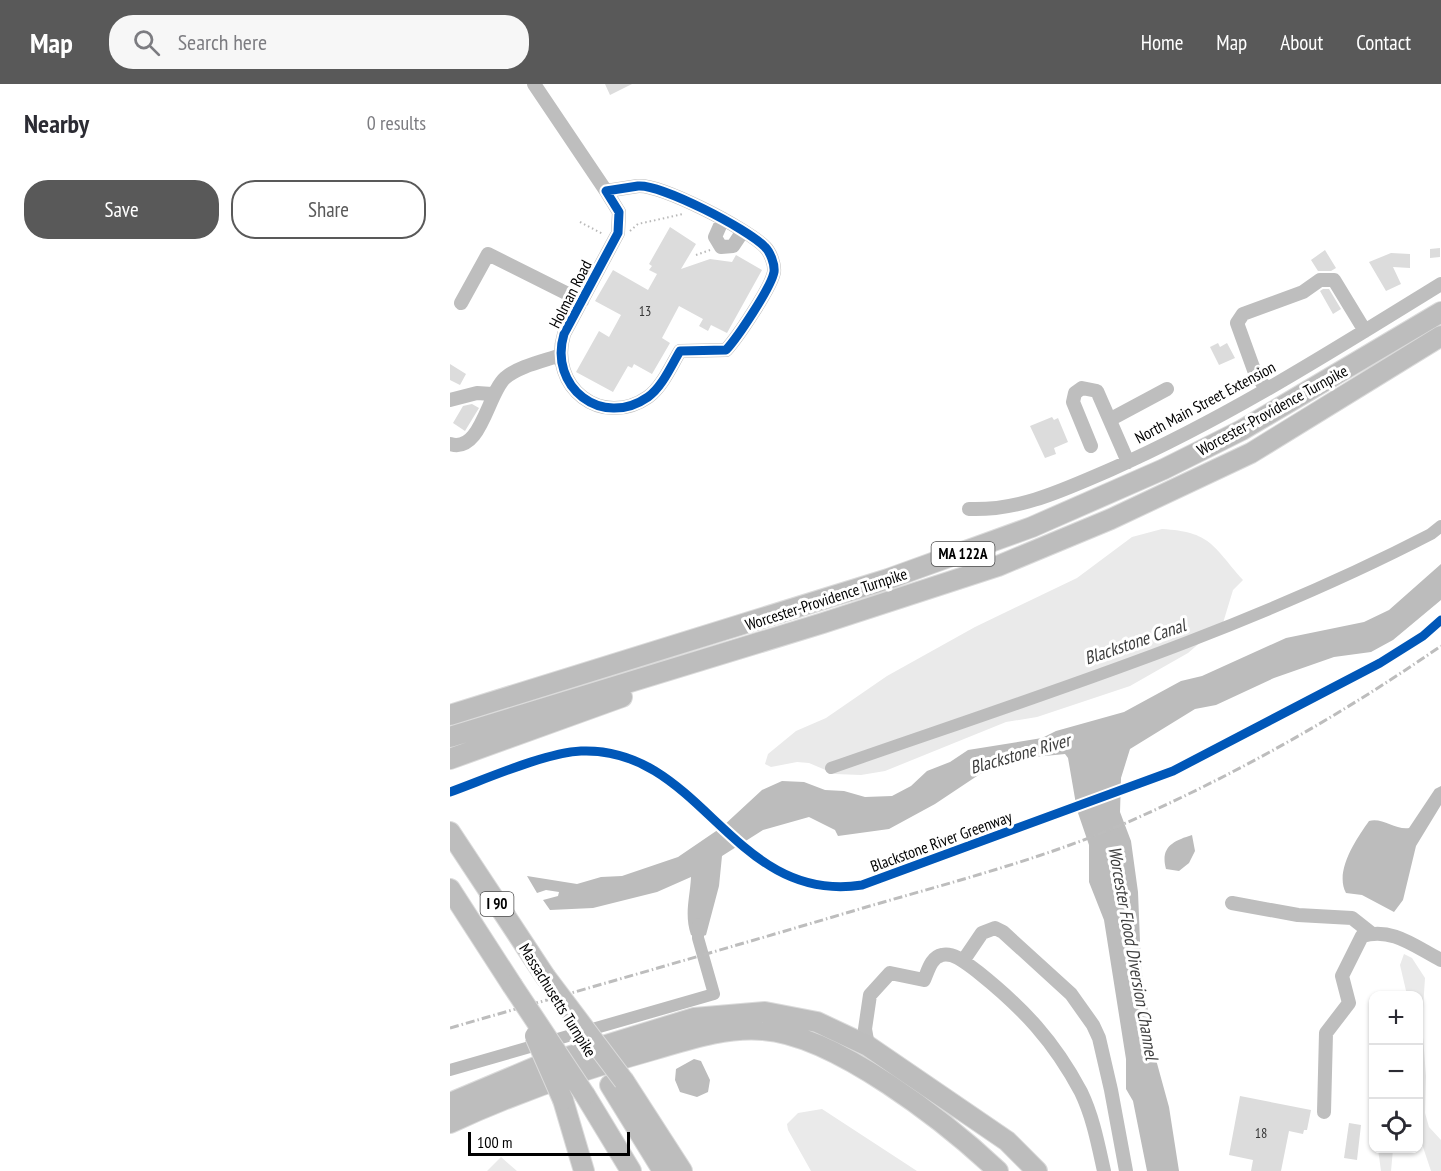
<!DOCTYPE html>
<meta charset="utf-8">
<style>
:root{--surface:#fff;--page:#f7f7f7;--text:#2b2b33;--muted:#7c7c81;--line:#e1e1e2;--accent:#595959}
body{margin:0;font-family:"PT Sans Narrow",sans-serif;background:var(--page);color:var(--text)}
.controls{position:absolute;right:18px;bottom:18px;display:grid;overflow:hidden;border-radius:12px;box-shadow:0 2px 4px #0004}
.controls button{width:54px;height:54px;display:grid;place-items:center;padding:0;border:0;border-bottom:2px solid var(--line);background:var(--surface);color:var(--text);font:30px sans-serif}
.scale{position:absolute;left:18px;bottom:15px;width:162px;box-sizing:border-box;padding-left:6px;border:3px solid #000;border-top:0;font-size:16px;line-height:21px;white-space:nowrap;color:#000;-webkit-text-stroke:4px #fff;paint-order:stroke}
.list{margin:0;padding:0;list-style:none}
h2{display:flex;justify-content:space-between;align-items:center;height:78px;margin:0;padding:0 24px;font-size:26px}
h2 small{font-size:20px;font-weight:400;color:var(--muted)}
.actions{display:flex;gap:12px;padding:18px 24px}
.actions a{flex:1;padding:14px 0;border:2px solid var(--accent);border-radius:24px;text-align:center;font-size:21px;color:var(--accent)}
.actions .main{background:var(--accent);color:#fff}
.icon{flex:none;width:33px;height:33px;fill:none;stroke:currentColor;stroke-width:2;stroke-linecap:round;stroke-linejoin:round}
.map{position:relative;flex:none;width:991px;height:1087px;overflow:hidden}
header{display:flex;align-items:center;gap:36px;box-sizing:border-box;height:84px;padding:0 30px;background:var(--accent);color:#fff}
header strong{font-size:28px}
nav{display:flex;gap:33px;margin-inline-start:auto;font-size:21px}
.search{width:420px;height:54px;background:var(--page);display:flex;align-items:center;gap:15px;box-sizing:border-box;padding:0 21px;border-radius:24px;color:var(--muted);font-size:22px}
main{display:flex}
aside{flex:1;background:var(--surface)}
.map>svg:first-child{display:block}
.green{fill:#eaeaea}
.water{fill:#bcbcbc}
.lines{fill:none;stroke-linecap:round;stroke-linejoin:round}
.canal{stroke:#bcbcbc;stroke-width:12}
.building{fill:#dcdcdc}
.highway-casing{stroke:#dbdbdb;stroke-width:22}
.path{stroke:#b8b8b8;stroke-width:2;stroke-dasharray:1.5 3;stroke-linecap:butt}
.minor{stroke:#bebebe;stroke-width:14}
.highway{stroke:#bdbdbd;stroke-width:20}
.rail{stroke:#bdbdbd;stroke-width:3;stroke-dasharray:9 3 1.5 3;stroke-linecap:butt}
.highway-bridge-casing{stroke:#dbdbdb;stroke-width:22;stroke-linecap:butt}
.highway-bridge{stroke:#bdbdbd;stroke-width:20}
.cycleway-casing{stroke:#fff;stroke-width:13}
.cycleway{stroke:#0057b8;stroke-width:9}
.labels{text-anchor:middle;stroke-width:6;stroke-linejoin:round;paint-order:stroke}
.number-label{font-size:14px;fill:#373737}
.shield{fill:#fff;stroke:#4c4c4c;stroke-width:1.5}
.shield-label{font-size:15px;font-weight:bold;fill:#000}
.street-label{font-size:16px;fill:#000;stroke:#fff}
.water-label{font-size:18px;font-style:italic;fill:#404040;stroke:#fff}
</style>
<header>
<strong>Map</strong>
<div class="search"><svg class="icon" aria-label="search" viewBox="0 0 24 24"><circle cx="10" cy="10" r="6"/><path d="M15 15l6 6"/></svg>Search here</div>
<nav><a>Home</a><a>Map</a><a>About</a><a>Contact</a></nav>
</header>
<main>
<aside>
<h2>Nearby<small>0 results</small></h2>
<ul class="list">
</ul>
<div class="actions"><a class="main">Save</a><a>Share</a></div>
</aside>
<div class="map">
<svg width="991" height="1087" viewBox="0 0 991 1087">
<rect width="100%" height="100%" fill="#fff"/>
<!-- green -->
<path class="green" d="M712,445C761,448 762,461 793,496L783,506L773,539L738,569L680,602L587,633L556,638L435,687L411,691L385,690L359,679L347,678L321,683L315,680L318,670L346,647L376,634L437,592L525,543L627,494L682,453Z
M954,870L962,874L975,894L972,940L976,992L975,1029L979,1043L991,1056V1087H981L969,1051L968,912L957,911L950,881Z
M372,1025L467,1087H361L338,1046L337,1040L348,1029Z
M928,1065H943L941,1087H931Z
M51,1073L67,1087H37Z"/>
<!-- water -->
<path class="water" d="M991,480V516L943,556L921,568L884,573L824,594L766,621L745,625L680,665L671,694L670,728L681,757L688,808L691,882L705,972L719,1023L729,1087H697L683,1017L676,1005V975L654,836L639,798V761L627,726L618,674L615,670L585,673L530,690L485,720L439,745L388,752L385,746L359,733L313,746L272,772L269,802L256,851L248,854L241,851C234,830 240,814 241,793L207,808L143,824L100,826L93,816L108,812L109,808L96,806L87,809L77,792L127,800L151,793L172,792L228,773L272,743L312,706L332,697L354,698L375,706L394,707L415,713L442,712L461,702L477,687L500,678L518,666L592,654L606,647L674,628L731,597L752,592L836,554L914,538L939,526Z
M991,702V721L966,762L953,816L944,828L912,811L896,809C884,787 907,754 919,737C932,733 945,746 959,744L985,705Z
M742,751L745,767L739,779L729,787L716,785C710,763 723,757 742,751Z
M244,975L251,977L260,996L258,1008L247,1013L230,1008L225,996L226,985Z"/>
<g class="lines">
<!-- canal -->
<path class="canal" d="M381,684C584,613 790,549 981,450L991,442
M0,986L264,910L248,854V840"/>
</g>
<!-- building -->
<path class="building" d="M155,0H182L160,11Z
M220,143L246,160L231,185L260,175L282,178L286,171L312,186L277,249L261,241L258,247L249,242L253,235L229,222L212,254L220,259L202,290L184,280L182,284L178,282L163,308L126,288L149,247L159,253L171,231L145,217L163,186L198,206L207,190L199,186L202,182L199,180Z
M990,164V173L980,174V165Z
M875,166L886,184L881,187H868L861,176Z
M941,169L960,170V184L943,183L951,200L936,207L919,178Z
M873,205H879L891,225L883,230L870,207Z
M768,259L770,263L777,259L785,274L769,281L760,263Z
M0,280L16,290L10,301L0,296Z
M22,320L29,324L15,347L3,339L13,322Z
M602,333L604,336L608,334L618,358L604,364L606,370L595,374L580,342Z
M790,1012L861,1026L857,1046H854L853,1050L839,1047L831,1087H801L803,1076L779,1071Z
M899,1039L911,1041L907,1076L894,1074Z"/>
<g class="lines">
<!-- highway casing -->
<g class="highway-casing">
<path id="highway" d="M0,631L438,495L582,443L714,385L792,346L991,228
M0,653L373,539L548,482L661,435L801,369L991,252
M0,675L172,613
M0,748L95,892
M0,805L62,901
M174,997L232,1087
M160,1001L213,1087
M135,1011L181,1087
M113,1016L134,1087
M0,1019L88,982L244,934L315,928L367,938L418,962L557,1057L587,1087
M0,1039C69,1007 133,985 206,965C240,955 276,943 313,946C385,951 496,1038 548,1087"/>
</g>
<!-- path -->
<path class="path" d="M130,138L153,150
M180,147L188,140L233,130
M246,171L260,166"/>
<!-- minor -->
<path class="minor" d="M84,0L156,107
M188,102C211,100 298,145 315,163C320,168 325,180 324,188C321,204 287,254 276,266L230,267C221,282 212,303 198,313C152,345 98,303 114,250L168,149L169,128L156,107Z
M273,135L265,153L271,163L283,162L293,147
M11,219L38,170L132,217
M816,305L804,286L787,239L793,230L853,208L870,196H884L915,247
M0,316L27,309L42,310
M661,335L717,305
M0,360C31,370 38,309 55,294C69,282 94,277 111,271
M641,362L623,318L625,309L632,304L647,307L678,378
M519,425C571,427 615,405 662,385C777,334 884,266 991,200
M782,819L848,831L902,834L921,849
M513,877L532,849L545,844L553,848L621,910L643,941L649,954L661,1006L676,1087
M418,962L415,945L420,911L440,889L474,896C478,887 481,873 492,871C505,868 518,881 528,888C573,924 604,957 631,1008C643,1033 648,1060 654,1087
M874,1028L876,949L899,919L892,892L912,852C942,843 964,862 991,876"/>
<!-- highway -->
<use href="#highway" class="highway"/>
<!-- rail -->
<path class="rail" d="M0,944C138,904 275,865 413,824C502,798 593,775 678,738C789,689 891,631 991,562"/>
<!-- highway-bridge casing -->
<g class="highway-bridge-casing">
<path id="highway-bridge" d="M95,892L174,997
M62,901L135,1011
M85,952L113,1016"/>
</g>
<!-- highway-bridge -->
<use href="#highway-bridge" class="highway-bridge"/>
<!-- cycleway casing -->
<g class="cycleway-casing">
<path id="cycleway" d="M188,102C211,100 298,145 315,163C320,168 325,180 324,188C321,204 287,254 276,266L230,267C221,282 212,303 198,313C152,345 98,303 114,250L168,149L169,128L156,107Z
M0,708C36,695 94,669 131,667C252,662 282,821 412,801L723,687L930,579L973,552L991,536"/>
</g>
<!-- cycleway -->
<use href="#cycleway" class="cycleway"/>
</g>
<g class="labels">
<!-- number labels -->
<g class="number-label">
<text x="195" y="232">13</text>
<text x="811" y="1054">18</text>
</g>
<!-- shield labels -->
<g class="shield">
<rect x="481.5" y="458" width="63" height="24" rx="4.5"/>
<rect x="30.5" y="808" width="33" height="24" rx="4.5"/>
</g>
<g class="shield-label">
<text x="513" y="475">MA 122A</text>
<text x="47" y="825">I 90</text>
</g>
<!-- street labels -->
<g class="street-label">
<text transform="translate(120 210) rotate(-63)" y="6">Holman Road</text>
<text transform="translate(755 318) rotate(-28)" y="6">North Main Street Extension</text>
<text transform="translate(822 326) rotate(-29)" y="6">Worcester-Providence Turnpike</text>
<text transform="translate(376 515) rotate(-18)" y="6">Worcester-Providence Turnpike</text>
<text transform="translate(491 757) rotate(-20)" y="6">Blackstone River Greenway</text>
<text transform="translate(108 916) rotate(58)" y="6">Massachusetts Turnpike</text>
</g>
<!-- water labels -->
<g class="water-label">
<text transform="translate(685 558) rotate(-19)" y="6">Blackstone Canal</text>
<text transform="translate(570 670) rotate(-16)" y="6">Blackstone River</text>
<text transform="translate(683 869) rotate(80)" y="6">Worcester Flood Diversion Channel</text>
</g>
</g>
</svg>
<div class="controls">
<button>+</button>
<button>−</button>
<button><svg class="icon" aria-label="locate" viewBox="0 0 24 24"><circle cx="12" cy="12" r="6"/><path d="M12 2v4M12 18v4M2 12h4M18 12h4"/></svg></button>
</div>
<div class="scale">100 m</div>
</div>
</main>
